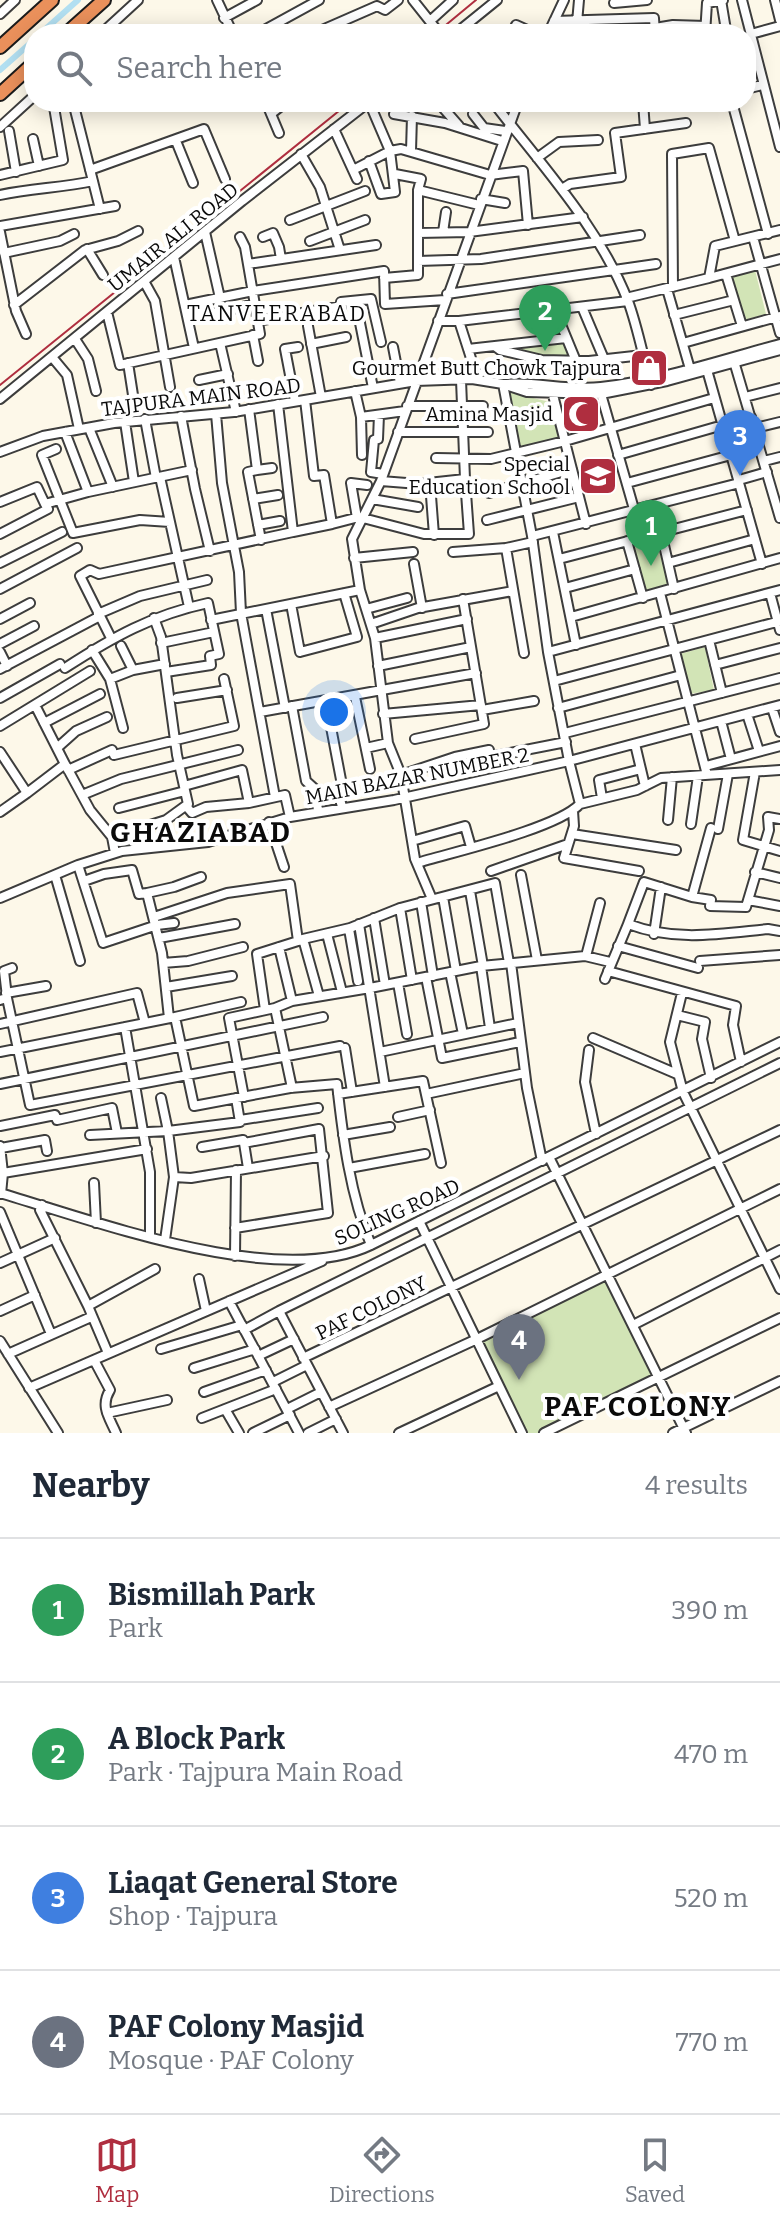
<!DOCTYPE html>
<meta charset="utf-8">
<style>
:root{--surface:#fff;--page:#f6f6f7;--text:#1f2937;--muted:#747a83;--line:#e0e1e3;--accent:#af2e3f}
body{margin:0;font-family:Bitter,serif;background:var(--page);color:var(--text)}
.you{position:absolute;left:334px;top:712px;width:28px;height:28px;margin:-20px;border:6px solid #fff;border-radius:50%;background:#1a73e8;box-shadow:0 0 0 12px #1a73e833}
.badge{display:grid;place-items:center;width:52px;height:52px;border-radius:50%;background:var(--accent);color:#fff;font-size:26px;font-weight:700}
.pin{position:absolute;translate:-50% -66px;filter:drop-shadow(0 2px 4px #0008)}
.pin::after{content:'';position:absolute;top:42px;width:28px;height:24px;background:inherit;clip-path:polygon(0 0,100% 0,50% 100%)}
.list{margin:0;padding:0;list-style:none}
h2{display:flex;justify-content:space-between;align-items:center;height:104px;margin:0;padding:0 32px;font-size:34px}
h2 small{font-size:26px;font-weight:400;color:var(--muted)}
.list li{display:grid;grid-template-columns:52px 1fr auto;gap:24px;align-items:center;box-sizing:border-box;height:144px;padding:0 32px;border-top:2px solid var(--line)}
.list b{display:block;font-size:30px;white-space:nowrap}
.list p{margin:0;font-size:26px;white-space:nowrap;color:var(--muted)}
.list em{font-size:26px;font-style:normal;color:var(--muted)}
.icon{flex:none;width:44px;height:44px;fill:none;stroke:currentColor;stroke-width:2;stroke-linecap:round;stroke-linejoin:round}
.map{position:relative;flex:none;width:780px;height:1433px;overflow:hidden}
.search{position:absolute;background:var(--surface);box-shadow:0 4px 20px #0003;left:24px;right:24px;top:24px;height:88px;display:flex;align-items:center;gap:20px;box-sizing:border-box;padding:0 28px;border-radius:32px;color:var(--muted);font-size:30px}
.sheet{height:680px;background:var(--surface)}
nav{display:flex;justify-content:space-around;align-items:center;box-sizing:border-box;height:112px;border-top:2px solid var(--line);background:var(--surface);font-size:22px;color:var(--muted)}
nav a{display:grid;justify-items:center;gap:4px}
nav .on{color:var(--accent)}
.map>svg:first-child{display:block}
.green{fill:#d2e4b6}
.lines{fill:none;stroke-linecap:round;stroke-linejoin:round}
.canal{stroke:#b2dff1;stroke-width:6}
.minor-casing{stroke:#3d3d3d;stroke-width:12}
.highway-casing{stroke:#1b1b1b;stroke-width:16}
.minor{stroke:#fff;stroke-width:8}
.highway{stroke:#ea905b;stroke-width:12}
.rail{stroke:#af2e3f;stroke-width:2}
.labels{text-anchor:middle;stroke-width:8;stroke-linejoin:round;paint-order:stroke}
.street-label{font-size:20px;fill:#0a0a0a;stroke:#fff}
.poi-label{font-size:20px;fill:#0a0a0a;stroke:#fff;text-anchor:end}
.neighbourhood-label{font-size:22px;letter-spacing:2px;fill:#0a0a0a;stroke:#fff}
.district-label{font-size:28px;font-weight:bold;letter-spacing:2px;fill:#0a0a0a;stroke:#fff}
</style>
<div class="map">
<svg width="780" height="1433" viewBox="0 0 780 1433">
<rect width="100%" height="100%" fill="#fdf8e9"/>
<!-- green -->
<path class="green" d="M755,270L766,314L744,320L731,277Z
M563,341L568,355H541L504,347Z
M508,392L550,402L559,439L519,447Z
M657,541L668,586L645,591L632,546Z
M705,647L714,690L689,694L680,654Z
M608,1275L659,1377L544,1433H522L477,1339Z"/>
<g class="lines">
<!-- canal -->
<path class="canal" d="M40,34L78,0
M0,70L34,40"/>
<!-- minor casing -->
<g class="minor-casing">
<path id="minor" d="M217,0L233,34
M413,0L440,34
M721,0L726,30
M742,0L780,147
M775,0L780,20
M614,3L647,0
M0,14L15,0
M224,18L257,0
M430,21L453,0
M554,21L654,18L655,34
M655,28L673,25L706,26
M101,34L138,0
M257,34L319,0
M313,34L377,6L385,10L398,0
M455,34L497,0
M512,34L516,25L536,34
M548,34L564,0
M576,34L579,0
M705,34L707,3L723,0
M751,34L780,26
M746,89L762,85
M73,102L100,209
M266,102L279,133
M369,102L390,151L395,192L381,194L369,161
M438,102L459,126
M493,102C542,166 598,225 628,301C638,328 643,357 651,385
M643,102L645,129
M732,102L768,234
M643,104L666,102
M271,114L286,102
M394,114L445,123L502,141
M473,114L484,128L505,131
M0,127L34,96
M334,129L357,179
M9,131L16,172
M33,139L39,166
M176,141L193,183
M411,151L412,116
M301,154L320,187L340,250
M537,158L559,142L598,140
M90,170L204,129L225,179
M353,170L390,151L401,149L490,175L523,171L528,225
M0,175L63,160L54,107L73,102
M562,189L570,184L621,177L615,133L686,123
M418,190L479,205
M0,195C31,188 62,188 93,181
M481,199L505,203
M290,220L365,191
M0,226L115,206
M0,232L16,311L26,334
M205,232L220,298
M443,232L446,212
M418,233L469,232L583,217
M263,237L273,233L279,247L281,259
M753,237L780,333
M310,241L365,220
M87,249L103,275
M4,253L60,241L74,234
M174,257L194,348
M418,261L481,259L640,235
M248,264L376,245
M726,274L742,326
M384,278L418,275V190L421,179L395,174
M709,278L780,259
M145,283L155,301L170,387
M673,287L672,154L709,148L735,241
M667,289L690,369
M447,294L656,264
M626,298L709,278L715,246L780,230
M14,305L85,250L118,241L138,231
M185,305L253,291L384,271L385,304L445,300
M582,307L604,359
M555,310L576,361
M107,312L120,365L260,334L245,247L240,237
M674,315L734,300
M359,318L373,388
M188,319L255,304
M257,321L342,306L341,302L371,299L381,342
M438,321H459L628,301
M459,321L478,380
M308,326L321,397
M253,335L258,361
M75,339L88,359L96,391
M220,343L236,412
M683,343L780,316
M311,344L346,337
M393,347L400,383
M496,347L500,350L542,360L589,361L643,355
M468,349L566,338
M52,357L67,375L79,429
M733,358L780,518
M128,363L133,395
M707,370L762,564
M199,380L228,374
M461,380L465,479
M503,384L532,536L548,652L569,761L780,705
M504,384C536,381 568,391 601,387C662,380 721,360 780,344
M355,391L361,417L362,455
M601,394L642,537
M553,395L586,524
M745,397L780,388
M0,399L242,201L369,102
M295,401L285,349L298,347
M407,406H483
M249,409L257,470L248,472L261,540
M216,414L222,483L239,572L241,613L275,797
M379,415L378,439L374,440L371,472L383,474
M181,416L195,489L210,551
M361,417L405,411
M145,419L156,478
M125,422L134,482
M89,428L113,487
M755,428L780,422
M65,432L88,492
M398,432H488
M56,449L42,455L73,533L140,520L170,522
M0,452L43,436L114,423L234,412L416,381L472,379L503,384L527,392L601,394L667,381L780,350
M618,455L751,417
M436,458L491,459L565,441L714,398
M764,461L780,457
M257,470L272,468
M160,477L189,607
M739,480L767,472
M430,483L434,535
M627,483L731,455
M489,493L572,469
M253,499L278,495
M372,499L418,507
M0,502L37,487L45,504
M357,518L351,483L367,485
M487,520L579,497
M332,524L359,517L424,534H469L465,479L419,484L381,481
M258,525L280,521
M293,532L332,524L324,475L314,476L305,400
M553,532L576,645
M661,532L674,589
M0,534L48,509L45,504L88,492L192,470
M532,536L739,483
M627,541L643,598
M453,552L506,548
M354,558L413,552
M559,559L747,510
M0,563L62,532
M668,563L755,539
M414,564L422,608
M565,588L635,569
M0,589L77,548
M660,593L707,775
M770,593L780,630
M291,604L300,652L357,637L344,593
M266,609L285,708
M366,609L407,598
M98,614L140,596L207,580
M571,617L780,558
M0,619L30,603
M211,620L360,590
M371,624L418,608L513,591
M111,638L80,576L90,570L99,574L293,532L278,404
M375,638L467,619
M709,640L722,693
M161,643L214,632
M0,644L34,626
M121,646L133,670
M92,650L110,679L123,728
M0,652L7,666
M548,652L780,590
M524,653L506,548L533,542
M715,665L780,648
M378,666L471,647
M65,668C113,637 152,615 208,603L219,654L210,656L211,665L166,672
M0,669L100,616
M110,679L133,670L165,664
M554,681L780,621
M355,697L370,769
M0,698L60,664
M177,698L227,690
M326,701L342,785L337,787L342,807
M35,705L65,764
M292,706L306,781L316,790L318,812
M558,708L681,675
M772,708L780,732
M482,710L534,701
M260,712L476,673
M383,714L481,705
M747,714L759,751
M721,721L731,759
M44,723L100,694
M0,726L90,671
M565,733L780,678
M415,739L484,724L463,599
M635,744L645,786
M57,748L76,731L107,717
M366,748L388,743
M0,752L27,793L0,812
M114,755L234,726L224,679
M490,757L566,742
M706,766L780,746
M68,770L112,750
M755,772L743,840L780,851
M401,775L455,757L489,750
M184,786L242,770L249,803L206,807L192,813L186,806
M27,793L65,764L90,810L112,837
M82,795L121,779L238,750
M602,798L599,780L641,769
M249,803L285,795L290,817
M119,808L185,791
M573,811L574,826L564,858L639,871
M780,819L768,817L769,830L746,907L710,906L711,900L692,897L644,882L628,924C676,942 718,934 768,929L780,931
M668,820L672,777
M269,822L284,867
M691,824L698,776
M718,829L728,774
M572,834L676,850
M412,841L465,826L471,847
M115,853L112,837L166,820L188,804L177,755L161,637L154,618
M417,863C453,852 556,829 580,804L637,790L661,778L780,770
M78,865L103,943L157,925L174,923
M491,871L568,844
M755,872L780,878
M55,875L80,961
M521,875L537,960
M84,881L104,874L132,870L139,894L147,893L162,953L169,1018
M470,891L483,966
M147,893L174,887L201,877
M443,897L456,971
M692,897L711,828
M0,898L78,865L122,851L208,842L290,817L394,800L569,761L580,804
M432,899L415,859L401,775L388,743L375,638L360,590L352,539L381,481L518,102
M748,900L780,906
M421,902L433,976
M400,908L412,980
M154,917L227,893L290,884L298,941L303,939L319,996
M374,918L385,985
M359,924L385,1087
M349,929L358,981
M327,934L342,992
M654,934L661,887
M159,938L235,924
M303,939L350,928L400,908L495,883L509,963
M618,946L698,968
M279,947L292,1001
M586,956L600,903
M700,961L780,955
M163,963L188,961L243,947
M511,963L527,1088L542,1161
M481,966L490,1028
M608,971L736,1006L733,1025L741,1062
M450,972L463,1034
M426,977L442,1058L520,1042
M605,979L628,924
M398,983L407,1034
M166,987L232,976
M6,993L46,986
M682,993L670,1042L683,1092L780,1289
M7,997L4,971L12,968
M0,1000L7,998L30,1105L340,1046
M275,1008L292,1088
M265,1010L257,954L298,941
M677,1015L705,1022L702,1039L711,1078
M175,1017L241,1002
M0,1024L137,993L145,1023
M125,1027L150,1172V1237
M593,1038L677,1074
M345,1048L352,1092
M589,1050L585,1082L596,1134
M0,1052L175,1017L194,1106L290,1088L337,1084C343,1138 350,1195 371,1245
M380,1052L518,1023
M0,1084L323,1017
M338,1094L423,1081L441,1163
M426,1094L525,1073
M244,1097L229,1018L275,1008L292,1001L370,988L481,966L585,956L610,962
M398,1117L430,1110
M240,1120L318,1108
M0,1126L55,1115L57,1120L112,1108L117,1133
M90,1135L168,1131L161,1098
M343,1135L390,1127
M0,1146L3,1173L1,1194
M202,1147L243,1140
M1,1148L45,1140L47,1151
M549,1157L686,1433
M349,1168L425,1154
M3,1173L147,1149
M174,1177L191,1178L324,1156
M94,1183L96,1223
M0,1193C96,1221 278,1290 371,1245L780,1042
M42,1205L40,1210L88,1306L108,1353
M0,1212L51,1334
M419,1221L522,1433
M235,1228L328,1213L319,1129L244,1143L248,1168
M165,1240L174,1177L168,1131L240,1122L236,1098
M235,1256L236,1170
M0,1263L55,1238
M199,1279L206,1311
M229,1301L299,1433
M88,1306L155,1269
M0,1311L35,1295
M633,1325L780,1250
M244,1330L279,1311
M0,1341L58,1433
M161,1349L242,1325
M8,1354L91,1317
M258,1356L294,1339
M303,1358L780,1130
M94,1360L110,1390C100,1406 109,1417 116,1433
M194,1368L255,1349
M273,1382L307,1365
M29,1388L322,1261
M204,1392L266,1370
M329,1407L477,1339L780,1189
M225,1409L239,1433
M287,1409L321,1392
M107,1413L167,1400
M202,1418L276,1389
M253,1433L290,1415
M308,1433L336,1419
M343,1433L279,1311L780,1063
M399,1433L499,1386
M544,1433L780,1318
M673,1433L780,1381"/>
</g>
<!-- highway casing -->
<g class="highway-casing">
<path id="highway" d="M66,34L104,0
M0,47L52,0
M0,94L34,63"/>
</g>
<!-- minor -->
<use href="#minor" class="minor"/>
<!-- highway -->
<use href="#highway" class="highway"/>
<!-- rail -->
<path class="rail" d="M435,34L476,0
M0,385L350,102"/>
</g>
<!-- icons -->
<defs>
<g id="shop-square" transform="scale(2)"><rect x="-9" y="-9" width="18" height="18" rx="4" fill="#af2e3f" stroke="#fff"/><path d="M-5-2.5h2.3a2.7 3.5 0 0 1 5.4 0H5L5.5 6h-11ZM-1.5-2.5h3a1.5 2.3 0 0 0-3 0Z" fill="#fff"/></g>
<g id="mosque-square" transform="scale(2)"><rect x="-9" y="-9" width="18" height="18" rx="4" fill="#af2e3f" stroke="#fff"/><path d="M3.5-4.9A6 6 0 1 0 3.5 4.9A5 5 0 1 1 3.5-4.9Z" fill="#fff"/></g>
<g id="school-square" transform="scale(2)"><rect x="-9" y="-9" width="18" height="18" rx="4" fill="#af2e3f" stroke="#fff"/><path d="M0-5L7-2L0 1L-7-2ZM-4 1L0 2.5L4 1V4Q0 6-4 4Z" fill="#fff"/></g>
</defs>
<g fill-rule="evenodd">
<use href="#shop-square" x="649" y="368"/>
<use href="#mosque-square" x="581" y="414"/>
<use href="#school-square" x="598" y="476"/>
</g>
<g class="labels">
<!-- street labels -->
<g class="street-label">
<text transform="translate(173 237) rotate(-39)" y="7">UMAIR ALI ROAD</text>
<text transform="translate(201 397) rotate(-7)" y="7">TAJPURA MAIN ROAD</text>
<text transform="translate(417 776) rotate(-11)" y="7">MAIN BAZAR NUMBER 2</text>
<text transform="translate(397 1212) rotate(-24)" y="7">SOLING ROAD</text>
<text transform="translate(371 1308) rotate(-26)" y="7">PAF COLONY</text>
</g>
<!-- poi labels -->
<g class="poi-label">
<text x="621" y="375">Gourmet Butt Chowk Tajpura</text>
<text x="553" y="421">Amina Masjid</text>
<text x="570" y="471">Special<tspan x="570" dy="23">Education School</tspan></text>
</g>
<!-- neighbourhood labels -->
<g class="neighbourhood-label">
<text x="277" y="321">TANVEERABAD</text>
</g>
<!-- district labels -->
<g class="district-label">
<text x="201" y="842">GHAZIABAD</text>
<text x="638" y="1416">PAF COLONY</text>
</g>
</g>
</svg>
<div class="you"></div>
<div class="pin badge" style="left:651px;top:566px;background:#2e9e5b">1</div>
<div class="pin badge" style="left:545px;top:351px;background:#2e9e5b">2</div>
<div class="pin badge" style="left:740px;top:476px;background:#3f7fe0">3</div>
<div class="pin badge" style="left:519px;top:1380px;background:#6b7280">4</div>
<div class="search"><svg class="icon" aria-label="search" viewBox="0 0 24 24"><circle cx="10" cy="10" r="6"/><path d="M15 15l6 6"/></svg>Search here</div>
</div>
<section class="sheet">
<h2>Nearby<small>4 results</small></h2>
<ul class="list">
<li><span class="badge" style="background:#2e9e5b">1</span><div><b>Bismillah Park</b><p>Park</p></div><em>390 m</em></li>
<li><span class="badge" style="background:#2e9e5b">2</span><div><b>A Block Park</b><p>Park · Tajpura Main Road</p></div><em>470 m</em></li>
<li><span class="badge" style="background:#3f7fe0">3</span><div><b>Liaqat General Store</b><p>Shop · Tajpura</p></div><em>520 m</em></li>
<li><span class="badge" style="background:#6b7280">4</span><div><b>PAF Colony Masjid</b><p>Mosque · PAF Colony</p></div><em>770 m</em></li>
</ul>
</section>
<nav>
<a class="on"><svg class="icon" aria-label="map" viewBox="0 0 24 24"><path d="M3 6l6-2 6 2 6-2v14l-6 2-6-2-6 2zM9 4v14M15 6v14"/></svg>Map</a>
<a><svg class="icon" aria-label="directions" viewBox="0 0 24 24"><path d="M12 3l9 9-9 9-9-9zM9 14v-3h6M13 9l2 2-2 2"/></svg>Directions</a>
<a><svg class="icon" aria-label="saved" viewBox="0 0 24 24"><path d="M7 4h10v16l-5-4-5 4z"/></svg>Saved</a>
</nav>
